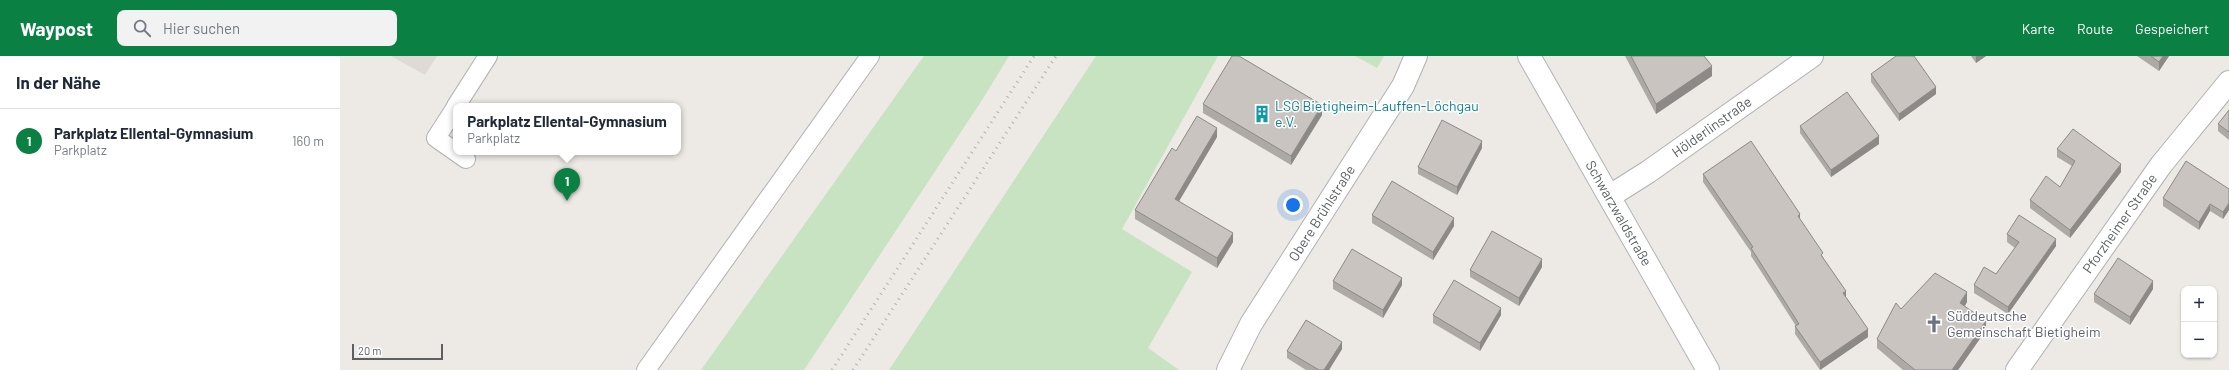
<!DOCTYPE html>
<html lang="de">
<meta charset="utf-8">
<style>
:root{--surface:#fff;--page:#f2f2f3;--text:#1f2937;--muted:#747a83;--line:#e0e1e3;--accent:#0b8043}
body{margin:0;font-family:Barlow,sans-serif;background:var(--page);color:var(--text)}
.controls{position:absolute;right:12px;bottom:12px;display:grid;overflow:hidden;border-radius:8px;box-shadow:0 1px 3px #0004}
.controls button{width:36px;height:36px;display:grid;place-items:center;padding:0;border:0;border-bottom:1px solid var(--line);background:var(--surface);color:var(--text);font:20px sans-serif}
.scale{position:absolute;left:12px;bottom:10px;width:91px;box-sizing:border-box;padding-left:4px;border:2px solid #5c6063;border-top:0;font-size:11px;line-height:14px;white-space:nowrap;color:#5c6063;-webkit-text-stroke:3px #fff;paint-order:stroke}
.you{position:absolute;left:953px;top:149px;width:14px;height:14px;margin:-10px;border:3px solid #fff;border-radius:50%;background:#1a73e8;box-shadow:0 0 0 6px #1a73e833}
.badge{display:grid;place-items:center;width:26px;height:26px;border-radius:50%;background:var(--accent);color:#fff;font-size:13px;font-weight:700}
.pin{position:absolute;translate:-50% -33px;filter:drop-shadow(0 1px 2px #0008)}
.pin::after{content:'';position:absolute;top:21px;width:14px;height:12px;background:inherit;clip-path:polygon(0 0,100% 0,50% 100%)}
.popup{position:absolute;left:113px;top:47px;width:228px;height:52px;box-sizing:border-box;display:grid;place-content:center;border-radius:8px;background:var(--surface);filter:drop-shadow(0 1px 3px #0005);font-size:13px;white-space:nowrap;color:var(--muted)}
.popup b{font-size:15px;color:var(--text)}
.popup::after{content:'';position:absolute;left:50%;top:100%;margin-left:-8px;border:8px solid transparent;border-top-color:var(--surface)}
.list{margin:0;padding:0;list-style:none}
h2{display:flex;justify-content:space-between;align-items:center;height:52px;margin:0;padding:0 16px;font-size:17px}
h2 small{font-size:13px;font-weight:400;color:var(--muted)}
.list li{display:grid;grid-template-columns:26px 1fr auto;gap:12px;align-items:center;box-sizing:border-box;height:64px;padding:0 16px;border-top:1px solid var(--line)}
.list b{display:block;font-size:15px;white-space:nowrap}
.list p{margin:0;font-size:13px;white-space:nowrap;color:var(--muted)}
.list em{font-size:13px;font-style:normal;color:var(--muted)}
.icon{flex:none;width:22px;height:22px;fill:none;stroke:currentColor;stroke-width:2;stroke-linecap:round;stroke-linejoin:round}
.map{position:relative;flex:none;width:1889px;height:314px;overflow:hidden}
header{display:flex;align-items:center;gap:24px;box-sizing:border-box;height:56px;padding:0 20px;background:var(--accent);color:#fff}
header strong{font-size:19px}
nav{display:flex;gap:22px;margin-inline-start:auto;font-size:14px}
.search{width:280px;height:36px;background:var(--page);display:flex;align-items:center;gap:10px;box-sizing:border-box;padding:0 14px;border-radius:8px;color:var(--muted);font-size:15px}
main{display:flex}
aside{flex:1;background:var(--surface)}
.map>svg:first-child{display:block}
.education{fill:#e0dad5}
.green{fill:#c8e3c1}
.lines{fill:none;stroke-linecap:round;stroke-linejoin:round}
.service-casing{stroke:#afb2b5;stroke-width:20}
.minor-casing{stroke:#afb2b5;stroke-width:24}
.secondary-casing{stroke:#b0b4b8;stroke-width:24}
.service{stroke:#fff;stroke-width:18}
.minor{stroke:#fff;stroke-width:22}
.secondary{stroke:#fff;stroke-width:22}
.rail{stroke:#b0b1b1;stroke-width:3;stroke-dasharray:1 5;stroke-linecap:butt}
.wall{fill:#ada9a5}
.shaded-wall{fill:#8d8986}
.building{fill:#c9c4c0;stroke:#8d8986}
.labels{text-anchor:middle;stroke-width:3;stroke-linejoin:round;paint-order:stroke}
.culture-label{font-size:14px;fill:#0d838f;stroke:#fff;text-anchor:start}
.street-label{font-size:14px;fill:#5c6063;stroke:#fff}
.worship-label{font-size:14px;fill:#5b616d;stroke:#fff;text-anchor:start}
</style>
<header>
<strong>Waypost</strong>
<div class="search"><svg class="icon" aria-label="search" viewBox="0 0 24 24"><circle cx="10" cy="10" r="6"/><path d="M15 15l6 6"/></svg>Hier suchen</div>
<nav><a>Karte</a><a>Route</a><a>Gespeichert</a></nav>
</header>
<main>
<aside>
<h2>In der Nähe<small></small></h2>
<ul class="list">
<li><span class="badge">1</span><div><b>Parkplatz Ellental-Gymnasium</b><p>Parkplatz</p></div><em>160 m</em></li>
</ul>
</aside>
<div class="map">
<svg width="1889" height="314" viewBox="0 0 1889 314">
<rect width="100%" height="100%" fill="#ede9e4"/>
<!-- education -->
<path class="education" d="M51,0H97L85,19Z"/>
<!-- green -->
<path class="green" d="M584,0H669L644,41L464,314H361Z
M756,0H878L782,173L852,216L808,292L839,314H549Z
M1015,0H1044L1037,12Z"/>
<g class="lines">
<!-- service casing -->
<g class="service-casing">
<path id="service" d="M116,50L148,0
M116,51L96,82L126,103
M306,314L530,0"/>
</g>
<!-- minor casing -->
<g class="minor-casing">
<g id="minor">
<path id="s1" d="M1270,140L1308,116L1472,0"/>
<path id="s2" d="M888,314L911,268L1063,30L1076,0"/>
<path id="s3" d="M1677,314L1821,109L1889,26"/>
</g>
</g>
<!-- secondary casing -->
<g class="secondary-casing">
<g id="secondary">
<path id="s4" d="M1189,0L1368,314"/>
</g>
</g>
<!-- service -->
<use href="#service" class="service"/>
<!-- minor -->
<use href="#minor" class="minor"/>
<!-- secondary -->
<use href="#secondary" class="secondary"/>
<!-- rail -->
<path class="rail" d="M492,314L694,0
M513,314L716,0"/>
</g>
<!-- wall -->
<path class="wall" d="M1285,0H1364L1372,20L1316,58Z
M1631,0H1646L1636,7Z
M1797,0H1829L1819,15Z
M1531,18L1596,38L1559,65L1531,26Z
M863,48L982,59L951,109L863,57Z
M1889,54V84L1878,75V68Z
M1460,70L1539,88L1491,121L1460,77Z
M877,81L839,145L893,186L877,212L795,163V154Z
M1142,92L1117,139L1078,118V111Z
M1717,93L1781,116L1730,182L1690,152V144L1720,131L1732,110L1717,101Z
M1363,118L1460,164L1483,201L1528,281L1480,314L1455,278V270H1456L1411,200V196L1363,126Z
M1889,133V154L1883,163L1870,155L1859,174L1823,150V142Z
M1032,159L1114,170L1093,204L1032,167Z
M1667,178L1716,190L1668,258L1634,237V229L1656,218L1675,192L1667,186Z
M1202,211L1179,250L1130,221V214Z
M993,225L1062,229L1043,262L993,233Z
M1813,233L1790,269L1754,246V238Z
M1627,246L1625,250L1646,274L1618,314H1563L1537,292V283Z
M1093,259H1161L1140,295L1093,267Z
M1002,293L989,314H966L947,302V295Z"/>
<!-- shaded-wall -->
<path class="shaded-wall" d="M1636,0H1646L1636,7Z
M1823,0H1829L1819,15V6Z
M1372,10V20L1316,58V48Z
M1596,31V38L1559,65V58Z
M982,49V59L951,109V100Z
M877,72V81L835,152V143Z
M1539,80V88L1491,121V114Z
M1142,85V92L1117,139V131Z
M1781,108V116L1730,182V174Z
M1889,147V154L1883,163V156Z
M1870,148V155L1859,174V166Z
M1460,158V166L1458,160Z
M1114,162V170L1093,204V196Z
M893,177V186L877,212V202Z
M1716,183V190L1668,258V251Z
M1202,203V211L1179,250V242Z
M1062,222V229L1043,262V254Z
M1813,225V233L1790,269V261Z
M1506,235V243L1503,237Z
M1627,236V246L1620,257V247Z
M1161,252V259L1140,295V287Z
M1646,265V274L1618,314H1612Z
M1528,273V281L1480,314V306Z
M1002,286V293L989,314H984Z"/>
<!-- building -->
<path class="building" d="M892,0H899L982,49L951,100L863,48Z
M1291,0H1364L1372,10L1316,48Z
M1556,0H1574L1596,31L1559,58L1531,18Z
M1811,0H1823L1819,6Z
M1507,36L1539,80L1491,114L1460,70Z
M1889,54V76L1878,68Z
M857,60L877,72L835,143L893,177L877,202L795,154L832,92L836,95Z
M1102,64L1142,85L1117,131L1078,111Z
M1733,73L1781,108L1730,174L1690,144L1706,120L1720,131L1735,105L1717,93Z
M1411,85L1460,158L1458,160L1483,197L1481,199L1506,235L1503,237L1528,273L1480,306L1455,270L1459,268L1411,192L1413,191L1363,118Z
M1846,105L1889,133V147L1883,156L1870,148L1859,166L1823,142Z
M1052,125L1114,162L1093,196L1032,159Z
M1679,159L1716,183L1668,251L1634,229L1644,211L1656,218L1679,186L1667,178Z
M1152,175L1202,203L1179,242L1130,214Z
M1012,193L1062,222L1043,254L993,225Z
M1778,202L1813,225L1790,261L1754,238Z
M1595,217L1627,236L1620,247L1646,265L1612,314H1575L1537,283L1556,247L1561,253Z
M1114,224L1161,252L1140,287L1093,259Z
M966,264L1002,286L984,314H979L947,295Z"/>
<!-- icons -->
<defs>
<g id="building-bare" transform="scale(1.38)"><path d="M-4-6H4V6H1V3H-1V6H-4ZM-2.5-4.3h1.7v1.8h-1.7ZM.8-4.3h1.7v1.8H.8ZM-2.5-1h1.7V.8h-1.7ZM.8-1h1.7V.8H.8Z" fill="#0f9aa8" stroke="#fff" stroke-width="2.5" paint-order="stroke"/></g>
<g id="church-bare" transform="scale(1.38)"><path d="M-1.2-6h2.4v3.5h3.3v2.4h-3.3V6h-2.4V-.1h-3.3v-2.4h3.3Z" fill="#6b7280" stroke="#fff" stroke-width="2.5" paint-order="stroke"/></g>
</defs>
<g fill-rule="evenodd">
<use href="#building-bare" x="922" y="58"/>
<use href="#church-bare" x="1594" y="268"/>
</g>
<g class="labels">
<!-- culture labels -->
<g class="culture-label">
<text x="935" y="55">LSG Bietigheim-Lauffen-Löchgau<tspan x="935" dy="16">e.V.</tspan></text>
</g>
<!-- street labels -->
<g class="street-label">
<text dy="5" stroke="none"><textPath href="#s1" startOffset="123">Hölderlinstraße</textPath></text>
<text dy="5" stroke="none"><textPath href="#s2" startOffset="183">Obere Brühlstraße</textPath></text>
<text dy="5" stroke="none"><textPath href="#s4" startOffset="181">Schwarzwaldstraße</textPath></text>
<text dy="5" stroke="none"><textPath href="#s3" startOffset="179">Pforzheimer Straße</textPath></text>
</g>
<!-- worship labels -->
<g class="worship-label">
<text x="1607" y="265">Süddeutsche<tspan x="1607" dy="16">Gemeinschaft Bietigheim</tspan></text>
</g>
</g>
</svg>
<div class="controls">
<button>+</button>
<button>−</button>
</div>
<div class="scale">20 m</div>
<div class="you"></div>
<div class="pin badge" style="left:227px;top:145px">1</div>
<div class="popup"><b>Parkplatz Ellental-Gymnasium</b>Parkplatz</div>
</div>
</main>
